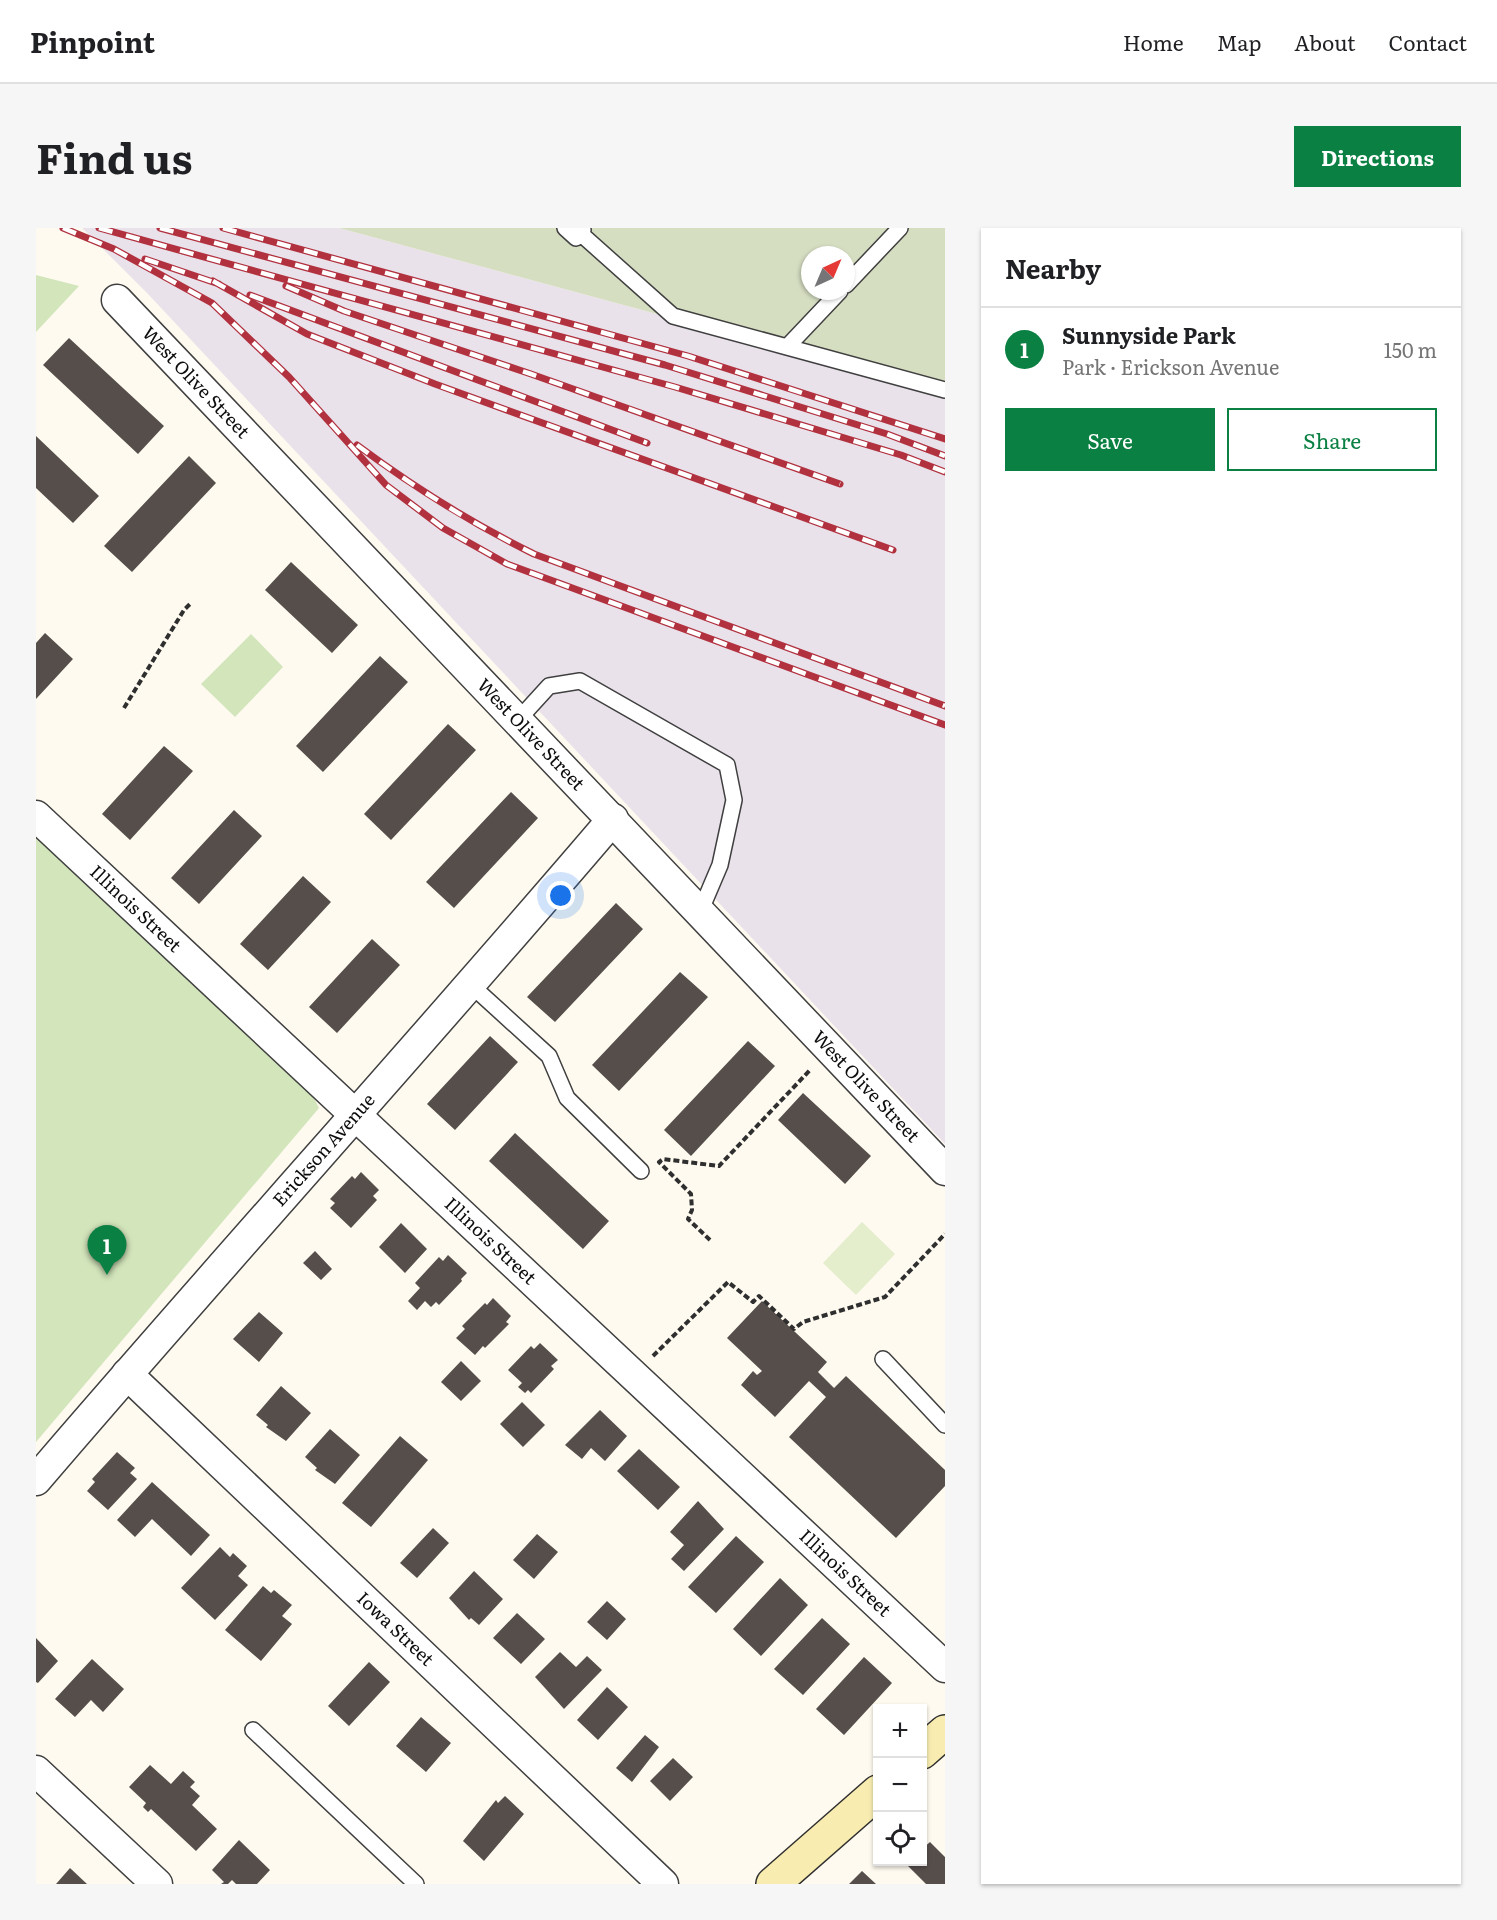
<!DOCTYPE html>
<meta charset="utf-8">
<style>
:root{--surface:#fff;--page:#f6f6f6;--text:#202124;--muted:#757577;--line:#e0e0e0;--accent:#0b8043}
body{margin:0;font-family:Literata,serif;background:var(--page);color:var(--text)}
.controls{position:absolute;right:18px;bottom:18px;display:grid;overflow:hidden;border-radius:0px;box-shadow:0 2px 4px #0004}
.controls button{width:54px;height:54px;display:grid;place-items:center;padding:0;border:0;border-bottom:2px solid var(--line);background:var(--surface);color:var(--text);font:30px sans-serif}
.compass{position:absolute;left:765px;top:18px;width:54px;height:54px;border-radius:50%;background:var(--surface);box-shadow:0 2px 4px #0004;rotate:44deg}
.you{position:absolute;left:525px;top:668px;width:21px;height:21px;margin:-15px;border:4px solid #fff;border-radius:50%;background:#1a73e8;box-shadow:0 0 0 9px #1a73e833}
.badge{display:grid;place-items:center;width:39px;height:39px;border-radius:50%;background:var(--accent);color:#fff;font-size:20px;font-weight:700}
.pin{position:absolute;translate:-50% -50px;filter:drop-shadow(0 2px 3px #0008)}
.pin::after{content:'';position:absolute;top:32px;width:21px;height:18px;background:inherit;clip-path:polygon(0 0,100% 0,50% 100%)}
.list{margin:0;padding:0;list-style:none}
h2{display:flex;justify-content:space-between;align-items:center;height:78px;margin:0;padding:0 24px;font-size:26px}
h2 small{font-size:20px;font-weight:400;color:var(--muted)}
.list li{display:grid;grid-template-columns:39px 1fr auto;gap:18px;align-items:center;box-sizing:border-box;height:84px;padding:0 24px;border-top:2px solid var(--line)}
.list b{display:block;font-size:22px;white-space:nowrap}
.list p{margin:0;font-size:20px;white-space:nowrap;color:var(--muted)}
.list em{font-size:20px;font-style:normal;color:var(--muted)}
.actions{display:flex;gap:12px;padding:18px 24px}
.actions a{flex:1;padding:14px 0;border:2px solid var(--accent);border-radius:0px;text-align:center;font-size:21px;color:var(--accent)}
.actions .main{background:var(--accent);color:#fff}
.icon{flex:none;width:33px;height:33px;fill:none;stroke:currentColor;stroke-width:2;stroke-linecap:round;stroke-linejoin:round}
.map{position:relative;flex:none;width:909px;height:1656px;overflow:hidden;border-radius:0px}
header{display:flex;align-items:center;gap:36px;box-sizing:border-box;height:84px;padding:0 30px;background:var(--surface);border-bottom:2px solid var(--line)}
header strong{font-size:28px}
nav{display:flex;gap:33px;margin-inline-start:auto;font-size:21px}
.intro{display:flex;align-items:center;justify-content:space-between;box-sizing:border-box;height:144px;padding:0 36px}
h1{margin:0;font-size:42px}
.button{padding:15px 27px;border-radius:0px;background:var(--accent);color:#fff;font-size:21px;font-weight:700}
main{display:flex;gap:36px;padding:0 36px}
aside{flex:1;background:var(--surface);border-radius:0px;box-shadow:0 2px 4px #0004}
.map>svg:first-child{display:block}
.industrial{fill:#eae2eb}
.green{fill:#d3e5bb}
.cemetery{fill:#d6dec2;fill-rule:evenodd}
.pitch{fill:#e4edcc}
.building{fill:#554e4b}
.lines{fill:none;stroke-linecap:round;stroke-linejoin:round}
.lane-casing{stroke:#404040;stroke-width:18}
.street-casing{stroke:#404040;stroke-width:33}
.secondary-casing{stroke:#2f2f2f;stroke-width:36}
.path{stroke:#2f2f2f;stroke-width:4;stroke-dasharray:6 3;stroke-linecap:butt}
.lane{stroke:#fff;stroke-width:15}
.street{stroke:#fff;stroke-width:30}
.secondary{stroke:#f8ecb0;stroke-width:33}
.rail-casing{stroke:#b1313f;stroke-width:7}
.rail{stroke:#fff;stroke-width:4.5;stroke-dasharray:14;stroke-linecap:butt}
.labels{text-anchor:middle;stroke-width:6;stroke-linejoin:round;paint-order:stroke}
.street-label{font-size:18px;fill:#0d0d0d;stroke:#fff}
</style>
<header>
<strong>Pinpoint</strong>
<nav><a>Home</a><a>Map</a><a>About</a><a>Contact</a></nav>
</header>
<div class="intro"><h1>Find us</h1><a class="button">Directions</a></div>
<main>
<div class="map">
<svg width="909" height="1656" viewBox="0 0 909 1656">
<rect width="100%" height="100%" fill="#fefaef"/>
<!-- industrial -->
<path class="industrial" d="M46,0H303L909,164V916L112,66Z"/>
<!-- green -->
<path class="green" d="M0,47L43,58L0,104Z
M215,406L247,439L199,489L165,456Z
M0,605L276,866L283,880L0,1214Z"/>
<!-- cemetery -->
<path class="cemetery" d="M303,0H909V164ZM774,27H810V63H774Z"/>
<!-- pitch -->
<path class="pitch" d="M826,994L859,1026L820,1067L787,1035Z"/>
<!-- building -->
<path class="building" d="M33,110L128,198L102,226L7,137Z
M0,208L63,268L37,295L0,260Z
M153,228L180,255L96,344L68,318Z
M255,334L322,397L296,425L229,362Z
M9,405L37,431L0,471V415Z
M344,428L372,454L287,544L260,518Z
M412,496L440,522L355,612L328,586Z
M128,518L157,543L94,612L66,586Z
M475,564L502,590L418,680L390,654Z
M198,582L226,608L163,676L135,650Z
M267,648L295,674L232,742L204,716Z
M580,675L607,701L519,794L491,769Z
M336,711L364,737L301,805L273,779Z
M644,744L672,769L583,863L556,837Z
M454,808L482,834L419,902L391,876Z
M712,813L739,838L655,928L628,902Z
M767,865L835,928L809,956L742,892Z
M479,905L573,993L547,1021L453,933Z
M325,944L343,962L337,968L341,972L315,1000L294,980L299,975L294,971L316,948L319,951Z
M365,995L391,1021L369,1045L343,1019Z
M279,1023L296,1041L285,1052L267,1035Z
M412,1027L431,1045L425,1051L426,1053L403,1077L400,1074L395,1079L389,1073L381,1082L372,1073L384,1060L379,1055L403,1029L407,1033Z
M457,1070L475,1088L470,1094L473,1096L449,1120L447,1118L439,1127L420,1110L429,1101L426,1098L449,1075L451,1077Z
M726,1073L791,1134L782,1144L798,1160L810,1148L909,1242V1258L860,1310L753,1209L790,1169L773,1153L739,1189L705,1157L717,1143L721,1147L726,1143L691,1110Z
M223,1084L247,1105L223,1134L197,1111Z
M504,1115L522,1132L515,1138L518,1141L495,1165L492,1162L489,1165L482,1159L486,1155L472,1142L495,1118L498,1121Z
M425,1133L445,1153L425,1173L405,1154Z
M245,1158L275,1185L250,1213L230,1199L232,1197L220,1187Z
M486,1174L509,1197L487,1219L464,1196Z
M564,1182L591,1208L569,1233L555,1220L546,1231L529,1217Z
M294,1201L324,1227L299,1256L279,1242L281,1240L269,1229Z
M364,1208L392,1232L335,1299L306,1275Z
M603,1221L644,1259L622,1282L581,1243Z
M81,1224L99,1240L94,1245L101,1251L72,1282L51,1263L59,1254L56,1251Z
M116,1254L174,1307L155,1328L116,1291L99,1309L81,1292Z
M662,1273L688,1301L648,1343L635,1331L648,1317L634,1304Z
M397,1300L413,1315L381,1350L364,1335Z
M501,1306L522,1324L498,1351L477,1332Z
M700,1308L728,1334L680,1385L652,1359Z
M184,1319L194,1329L197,1325L211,1338L202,1348L212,1357L179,1392L145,1360Z
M438,1343L467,1371L443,1397L435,1390L433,1392L413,1370Z
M744,1350L772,1377L725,1428L697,1401Z
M227,1358L235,1365L238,1362L256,1377L246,1388L256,1396L225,1433L189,1402Z
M571,1373L590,1391L571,1412L551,1394Z
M481,1385L509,1411L485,1436L457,1410Z
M786,1390L814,1416L767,1467L738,1441Z
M0,1410L22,1433L2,1455L0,1454Z
M524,1424L540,1439L551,1428L566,1442L528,1481L499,1449Z
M828,1429L856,1455L808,1507L780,1481Z
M56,1431L88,1461L67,1484L55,1472L39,1489L19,1471Z
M333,1434L354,1454L313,1498L292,1478Z
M571,1459L592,1479L562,1512L541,1492Z
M385,1489L415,1515L390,1544L360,1518Z
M609,1507L623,1519L596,1554L580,1540Z
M637,1530L657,1549L634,1573L614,1553Z
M114,1537L135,1556L147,1543L159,1554L154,1559L164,1568L156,1577L181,1601L160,1623L115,1581L112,1584L107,1579L110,1575L93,1559Z
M469,1568L488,1586L448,1633L427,1613L460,1572L462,1575Z
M203,1612L234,1642L221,1656H200L196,1652L192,1656H185L188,1654L176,1642Z
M894,1614L909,1629V1656H890L871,1637L874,1634H886V1621Z
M34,1640L51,1656H20Z
M826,1643L840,1656H813Z"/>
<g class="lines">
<!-- lane casing -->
<g class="lane-casing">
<path id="lane" d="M529,0L540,10L547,2
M544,5L637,88L751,119L804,63
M810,57L864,0
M751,119L909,162
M482,492L513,458L544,453L691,537L698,572L684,637L664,684
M435,757L513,828L531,870L605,943
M847,1131L909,1197
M217,1502L380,1656"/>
</g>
<!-- street casing -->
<g class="street-casing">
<g id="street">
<path id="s1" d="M81,72L909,942"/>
<path id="s2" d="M0,588L909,1439"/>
<path id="s3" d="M91,1146L627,1656"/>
<path id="s4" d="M0,1252C190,1030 387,814 577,591"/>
<path d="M0,1543L121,1656"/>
</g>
</g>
<!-- secondary casing -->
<g class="secondary-casing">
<path id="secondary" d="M886,1524L909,1504
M737,1656L842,1564"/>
</g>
<!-- path -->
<path class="path" d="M88,480L148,382L155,375
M674,1012L652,991L656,982L655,966L623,934L627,931L683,938L775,841
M617,1128L692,1054L717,1074L723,1068L758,1101L767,1094L849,1069L909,1006"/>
<!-- lane -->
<use href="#lane" class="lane"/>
<!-- street -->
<use href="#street" class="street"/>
<!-- secondary -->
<use href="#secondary" class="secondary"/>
<!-- rail casing -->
<g class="rail-casing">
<path id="rail" d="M27,0L78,21L176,75L253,149L350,257L407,300L471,336L909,497
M63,0L639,159L865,227L909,244
M124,0L629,137L851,206L909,228
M187,0L652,128L909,211
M109,31L183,56
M177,53L271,106L399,156L857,322
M250,58L308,83L495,146L804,256
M214,67L611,215
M321,217C379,260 433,294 498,326L909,478"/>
</g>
<!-- rail -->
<use href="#rail" class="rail"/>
</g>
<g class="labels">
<!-- street labels -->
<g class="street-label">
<text dy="6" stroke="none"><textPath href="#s1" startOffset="114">West Olive Street</textPath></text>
<text dy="6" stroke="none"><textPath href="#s1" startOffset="600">West Olive Street</textPath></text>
<text dy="6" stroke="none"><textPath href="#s2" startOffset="136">Illinois Street</textPath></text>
<text dy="6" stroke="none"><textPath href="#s1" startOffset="1086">West Olive Street</textPath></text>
<text dy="6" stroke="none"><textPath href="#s4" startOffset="438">Erickson Avenue</textPath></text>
<text dy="6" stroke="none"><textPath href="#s2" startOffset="622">Illinois Street</textPath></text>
<text dy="6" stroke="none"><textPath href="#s2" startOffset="1108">Illinois Street</textPath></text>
<text dy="6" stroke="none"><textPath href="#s3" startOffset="370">Iowa Street</textPath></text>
</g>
</g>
</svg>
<div class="controls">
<button>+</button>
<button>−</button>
<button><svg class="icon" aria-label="locate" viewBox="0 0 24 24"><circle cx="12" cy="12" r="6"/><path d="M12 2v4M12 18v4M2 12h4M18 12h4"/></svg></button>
</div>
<svg class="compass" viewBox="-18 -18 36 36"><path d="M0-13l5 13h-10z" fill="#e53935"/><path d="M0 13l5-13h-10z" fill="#757577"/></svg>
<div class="you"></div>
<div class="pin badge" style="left:71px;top:1047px">1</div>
</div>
<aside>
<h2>Nearby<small></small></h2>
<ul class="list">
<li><span class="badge">1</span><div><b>Sunnyside Park</b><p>Park · Erickson Avenue</p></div><em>150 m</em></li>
</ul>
<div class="actions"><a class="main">Save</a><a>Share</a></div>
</aside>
</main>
